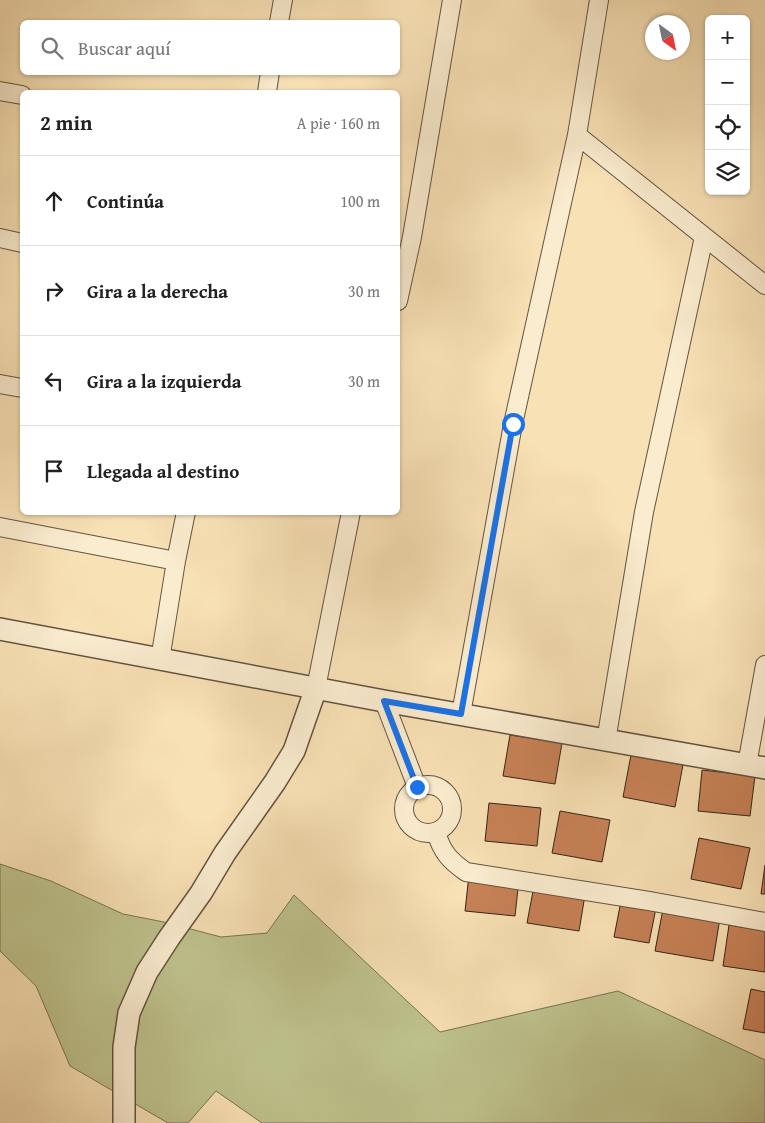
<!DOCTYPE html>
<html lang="es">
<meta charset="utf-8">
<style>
:root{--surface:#fff;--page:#f6f6f6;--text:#222;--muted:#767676;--line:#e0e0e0}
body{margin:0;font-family:"Gentium Book Plus",serif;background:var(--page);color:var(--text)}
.controls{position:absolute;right:15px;top:15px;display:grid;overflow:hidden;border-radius:8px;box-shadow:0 1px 4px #0004}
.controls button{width:45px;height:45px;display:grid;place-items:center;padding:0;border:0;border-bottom:1px solid var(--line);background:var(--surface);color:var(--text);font:25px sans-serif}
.compass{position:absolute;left:645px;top:15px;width:45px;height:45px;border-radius:50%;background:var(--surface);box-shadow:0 1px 4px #0004;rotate:147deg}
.stop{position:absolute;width:15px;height:15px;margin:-11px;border:4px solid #1a73e8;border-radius:50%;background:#fff}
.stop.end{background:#1a73e8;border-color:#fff;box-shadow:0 1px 5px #0008}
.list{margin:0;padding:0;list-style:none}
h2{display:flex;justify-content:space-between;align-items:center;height:65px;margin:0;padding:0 20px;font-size:21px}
h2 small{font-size:16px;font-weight:400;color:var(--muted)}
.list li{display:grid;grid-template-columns:32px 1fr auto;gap:15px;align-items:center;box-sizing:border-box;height:90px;padding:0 20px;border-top:1px solid var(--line)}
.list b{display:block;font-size:19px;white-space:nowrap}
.list em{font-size:16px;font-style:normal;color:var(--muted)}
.icon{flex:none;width:28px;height:28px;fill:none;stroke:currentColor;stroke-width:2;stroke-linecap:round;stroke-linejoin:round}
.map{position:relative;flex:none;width:765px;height:1123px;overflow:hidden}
.search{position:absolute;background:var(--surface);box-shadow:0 1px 4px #0004;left:20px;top:20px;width:380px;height:55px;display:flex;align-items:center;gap:12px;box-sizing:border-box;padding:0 18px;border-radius:8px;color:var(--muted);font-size:19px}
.panel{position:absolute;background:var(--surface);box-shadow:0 1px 4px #0004;left:20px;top:90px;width:380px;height:425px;border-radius:8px}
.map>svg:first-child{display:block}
.green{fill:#bec28d;stroke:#787354}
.building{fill:#c78156;stroke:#33241b}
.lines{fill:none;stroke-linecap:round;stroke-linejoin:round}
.minor-casing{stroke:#645342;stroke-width:20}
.tertiary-casing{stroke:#645342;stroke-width:24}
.minor{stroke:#faeccf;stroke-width:18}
.tertiary{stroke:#faeccf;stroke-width:21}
.route{stroke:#1a73e8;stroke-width:6}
</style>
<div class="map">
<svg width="765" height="1123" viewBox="0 0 765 1123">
<rect width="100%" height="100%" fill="#f8e1b5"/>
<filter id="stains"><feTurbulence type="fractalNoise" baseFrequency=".004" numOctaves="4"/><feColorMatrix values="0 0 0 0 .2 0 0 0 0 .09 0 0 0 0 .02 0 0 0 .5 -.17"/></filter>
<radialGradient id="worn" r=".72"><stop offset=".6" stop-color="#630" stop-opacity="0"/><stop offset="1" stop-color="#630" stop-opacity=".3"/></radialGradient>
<!-- green -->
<path class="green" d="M0,864L51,881L123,914L164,922L221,937L267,933L294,895L440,1032L618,991L765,1060V1123H262L216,1091L188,1123H168L70,1066L36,986L0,951Z"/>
<!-- building -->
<path class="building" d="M510,735L562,743L555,784L503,776Z
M631,755L683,765L675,807L623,797Z
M702,770L755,776L750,816L698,811Z
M489,803L541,808L537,846L485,841Z
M560,811L610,820L602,862L552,853Z
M699,838L750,848L741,889L691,879Z
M765,865V894H761Z
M469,875L519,880L515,916L465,911Z
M534,886L585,895L579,931L527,923Z
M621,901L656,908L649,943L614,937Z
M663,909L720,918L713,961L655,951Z
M729,925L765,931V972L723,966Z
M751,989L765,992V1033L743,1029Z"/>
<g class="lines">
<!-- minor casing -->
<g class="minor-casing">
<path id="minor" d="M279,22L283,0
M0,91L22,95
M267,92L270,72
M577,135L765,285
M0,238L22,243
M398,301L412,237L452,0
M0,384L22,388
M0,527L176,561
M160,660L176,561L186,512
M316,688L351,512
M384,701L417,787
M461,714L513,424L577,135L599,0
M606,741L644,512L704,237
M747,765L765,665
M404 809a24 24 0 1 1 48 0a24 24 0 1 1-48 0Z
M436,832C442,852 449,860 466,872L649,901L765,922"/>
</g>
<!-- tertiary casing -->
<g class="tertiary-casing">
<path id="tertiary" d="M0,629L384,701L765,768
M124,1123V1047L129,1013L147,972L169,938L201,893L225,853L275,782L294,751L316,688"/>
</g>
<!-- minor -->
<use href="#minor" class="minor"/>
<!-- tertiary -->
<use href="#tertiary" class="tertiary"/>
</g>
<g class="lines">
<!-- route -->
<path class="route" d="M417,787L384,701L461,714L513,424"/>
</g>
<rect width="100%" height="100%" filter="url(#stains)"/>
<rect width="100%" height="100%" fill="url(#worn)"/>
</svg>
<div class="controls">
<button>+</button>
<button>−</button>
<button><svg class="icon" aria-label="locate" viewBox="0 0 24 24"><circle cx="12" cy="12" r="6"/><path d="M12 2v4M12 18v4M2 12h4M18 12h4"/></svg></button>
<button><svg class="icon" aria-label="layers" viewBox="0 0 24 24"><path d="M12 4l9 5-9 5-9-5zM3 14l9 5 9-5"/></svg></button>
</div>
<svg class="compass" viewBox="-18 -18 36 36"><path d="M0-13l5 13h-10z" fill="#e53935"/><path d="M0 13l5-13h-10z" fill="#767676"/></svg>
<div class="stop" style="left:513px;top:424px"></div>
<div class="stop end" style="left:417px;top:787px"></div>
<div class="search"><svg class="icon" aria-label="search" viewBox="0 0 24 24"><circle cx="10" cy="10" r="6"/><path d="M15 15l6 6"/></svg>Buscar aquí</div>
<section class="panel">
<h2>2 min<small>A pie · 160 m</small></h2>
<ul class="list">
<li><svg class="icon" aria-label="ahead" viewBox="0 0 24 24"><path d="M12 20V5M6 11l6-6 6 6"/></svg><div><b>Continúa</b></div><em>100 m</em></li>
<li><svg class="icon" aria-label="right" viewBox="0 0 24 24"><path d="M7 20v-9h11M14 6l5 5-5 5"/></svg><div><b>Gira a la derecha</b></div><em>30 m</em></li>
<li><svg class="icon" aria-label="left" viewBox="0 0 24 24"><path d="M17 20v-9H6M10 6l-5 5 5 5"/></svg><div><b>Gira a la izquierda</b></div><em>30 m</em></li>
<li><svg class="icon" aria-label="arrive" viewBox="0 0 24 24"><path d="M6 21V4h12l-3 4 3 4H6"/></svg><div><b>Llegada al destino</b></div></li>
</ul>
</section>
</div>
